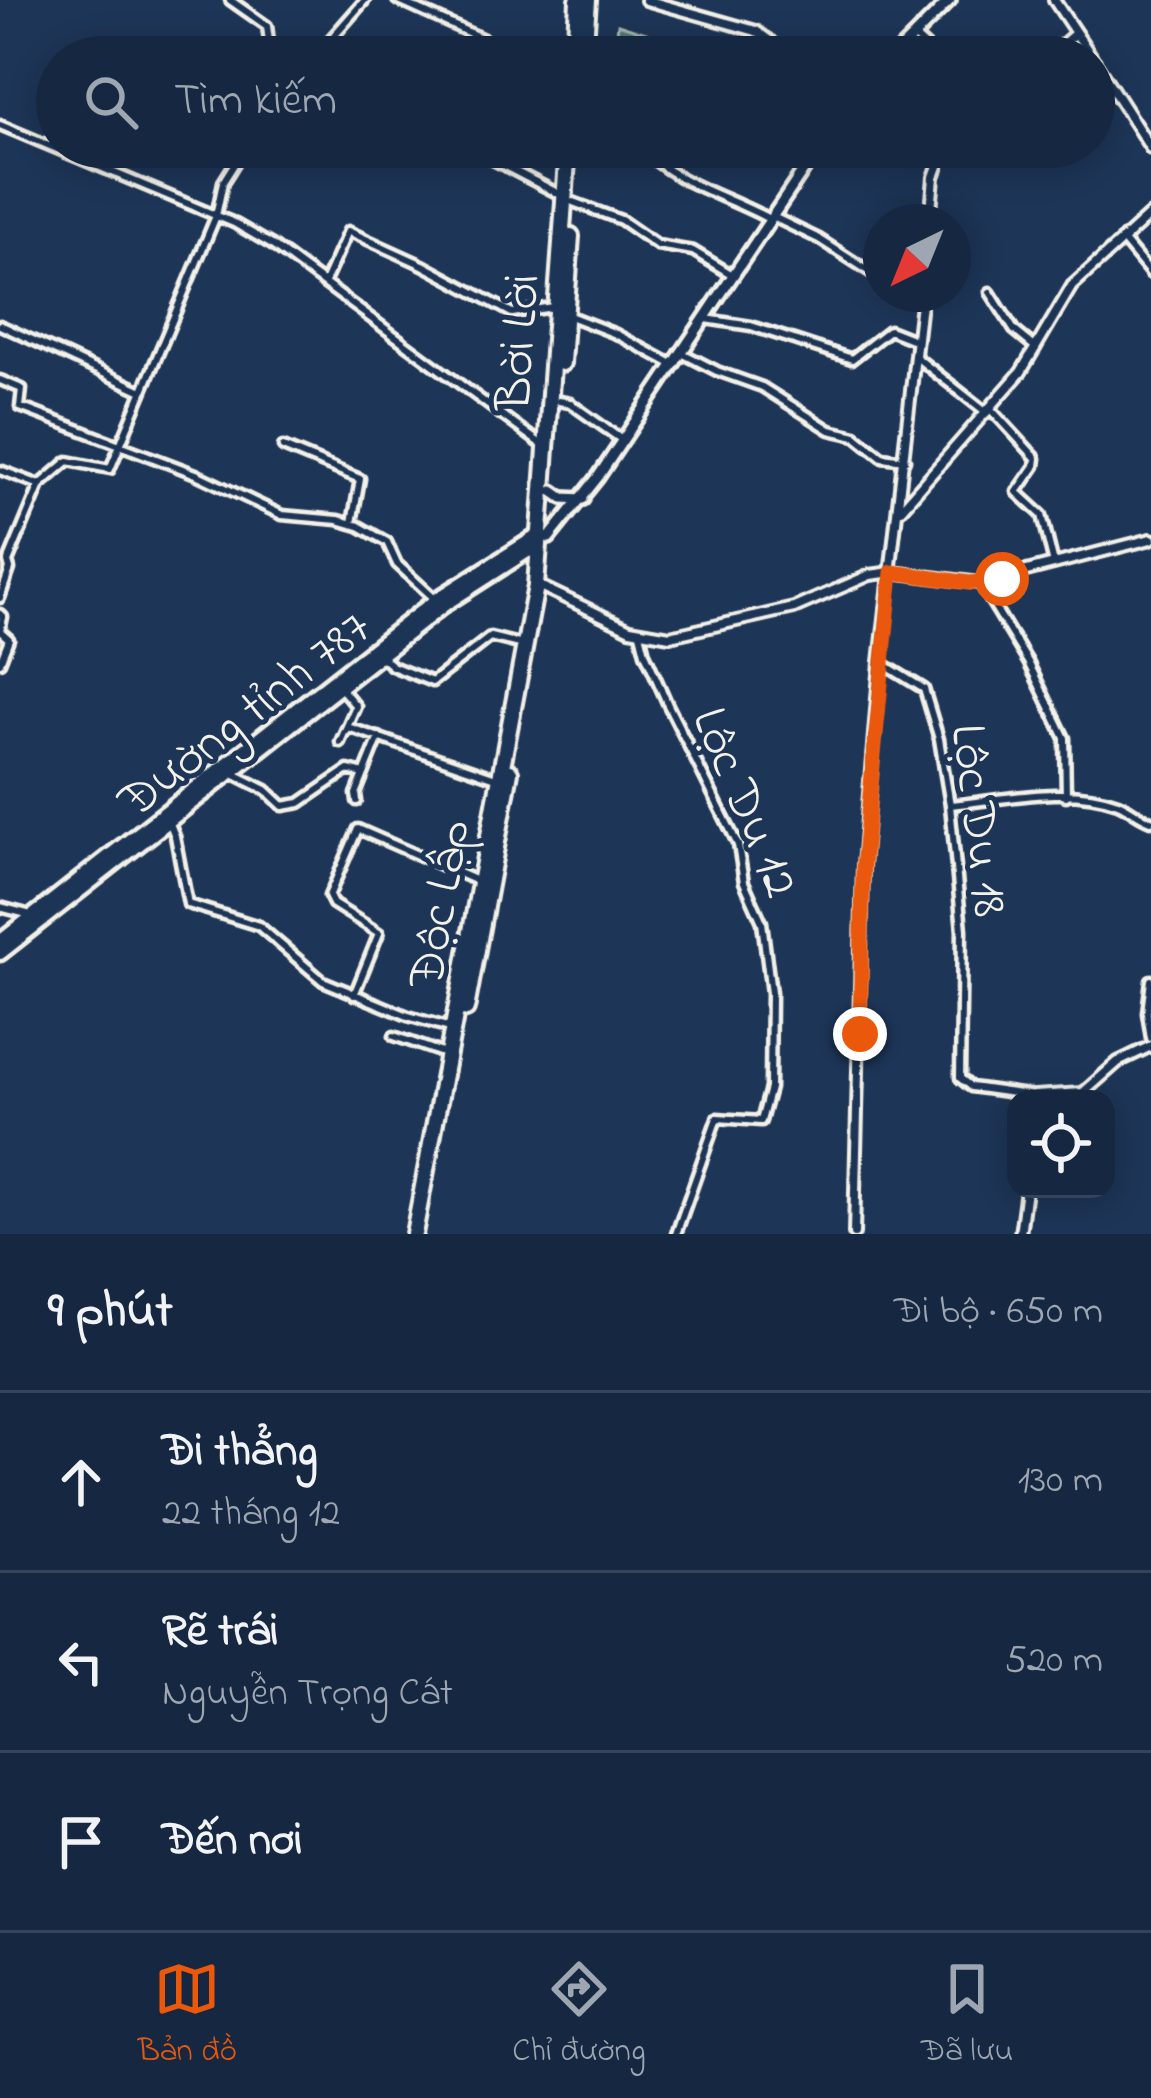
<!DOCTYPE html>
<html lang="vi">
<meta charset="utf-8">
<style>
:root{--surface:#162841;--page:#1f3048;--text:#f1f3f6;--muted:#9ea6b1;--line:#35445a;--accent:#ea580c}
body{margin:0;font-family:"Indie Flower",sans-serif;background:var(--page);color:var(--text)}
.controls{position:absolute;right:36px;bottom:36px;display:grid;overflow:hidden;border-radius:24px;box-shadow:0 6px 30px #0003}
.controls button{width:108px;height:108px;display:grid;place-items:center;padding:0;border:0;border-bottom:3px solid var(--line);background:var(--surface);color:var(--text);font:60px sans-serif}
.compass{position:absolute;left:863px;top:204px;width:108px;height:108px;border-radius:50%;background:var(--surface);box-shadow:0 6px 30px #0003;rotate:223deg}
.stop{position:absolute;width:36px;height:36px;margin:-27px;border:9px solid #ea580c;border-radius:50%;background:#fff}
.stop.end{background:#ea580c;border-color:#fff;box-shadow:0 3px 12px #0008}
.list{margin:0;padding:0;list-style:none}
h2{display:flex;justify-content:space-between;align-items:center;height:156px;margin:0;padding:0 48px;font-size:51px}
h2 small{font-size:39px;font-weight:400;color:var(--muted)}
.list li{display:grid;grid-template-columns:78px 1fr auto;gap:36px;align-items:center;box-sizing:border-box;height:180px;padding:0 48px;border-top:3px solid var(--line)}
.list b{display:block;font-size:45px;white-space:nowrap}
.list p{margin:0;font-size:39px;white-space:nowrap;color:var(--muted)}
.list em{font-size:39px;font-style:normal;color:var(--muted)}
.icon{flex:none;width:66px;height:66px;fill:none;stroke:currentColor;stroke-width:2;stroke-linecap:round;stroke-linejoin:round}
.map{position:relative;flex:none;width:1151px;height:1234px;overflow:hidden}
.search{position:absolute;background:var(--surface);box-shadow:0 6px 30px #0003;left:36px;right:36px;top:36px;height:132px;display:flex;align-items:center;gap:30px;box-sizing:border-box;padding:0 42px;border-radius:66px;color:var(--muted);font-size:45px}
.sheet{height:696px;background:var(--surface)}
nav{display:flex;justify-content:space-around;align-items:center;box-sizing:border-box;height:168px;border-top:3px solid var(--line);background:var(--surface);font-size:33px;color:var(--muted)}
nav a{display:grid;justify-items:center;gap:6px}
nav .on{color:var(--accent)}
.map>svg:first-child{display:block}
.green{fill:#537575;stroke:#a4b3ae;stroke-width:3}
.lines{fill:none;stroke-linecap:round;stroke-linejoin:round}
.minor-casing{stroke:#f4f1e8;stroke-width:15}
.tertiary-casing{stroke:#f4f1e8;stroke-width:16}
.secondary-casing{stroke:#f4f1e8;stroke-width:18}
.primary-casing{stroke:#f4f1e8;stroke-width:21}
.trunk-casing{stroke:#f4f1e8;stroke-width:22}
.minor{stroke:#1d3557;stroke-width:6}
.tertiary{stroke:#1d3557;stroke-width:8}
.secondary{stroke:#1d3557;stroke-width:9}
.primary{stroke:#1d3557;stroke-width:12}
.trunk{stroke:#1d3557;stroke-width:14}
.route{stroke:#ea580c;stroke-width:15}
.labels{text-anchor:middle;stroke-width:10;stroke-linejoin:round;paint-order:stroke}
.street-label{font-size:51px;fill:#f4f1e8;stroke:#1d3557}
</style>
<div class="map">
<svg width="1151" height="1234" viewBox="0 0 1151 1234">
<rect width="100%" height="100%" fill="#1d3557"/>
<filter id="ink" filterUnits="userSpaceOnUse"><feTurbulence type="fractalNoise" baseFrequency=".00833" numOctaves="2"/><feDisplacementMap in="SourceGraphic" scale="24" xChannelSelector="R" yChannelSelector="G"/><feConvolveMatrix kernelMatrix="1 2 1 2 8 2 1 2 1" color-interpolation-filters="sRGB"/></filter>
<g filter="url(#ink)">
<!-- green -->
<path class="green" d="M618,24L705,52L704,57H614Z"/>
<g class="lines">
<!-- minor casing -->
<g class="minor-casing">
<path id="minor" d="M230,0L267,26L271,57
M397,0L523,57
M914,36L937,57
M315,57L365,0
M0,125L234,223L272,245L545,447
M468,147L561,195
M641,147C673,183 727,196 769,219
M573,202L621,220L657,245L693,251L731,274
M771,216L819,239L875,275L881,271
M1123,240L1151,274
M325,282L348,231L423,265L512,313L553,307
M990,292L1014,330L1036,348
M567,315L616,334L672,364
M706,319L751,326L852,359L889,330L917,341
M0,325L140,390
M680,352L717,371L762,387L830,430L856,436L882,457L905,460
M916,357L987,413
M0,380L22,389L20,407L196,474L282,515L338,520L359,526L387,542L397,564L436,600
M559,401L570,403L622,440
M990,408L1036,458L1035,466L1017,492L1042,515L1054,564
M283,447L360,479L352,523
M0,470L40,485L68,461L110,469L216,216L223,182L245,147
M980,583L1028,662L1065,738L1066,796
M0,598L10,569L8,562L40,485
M0,614L3,617L0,631L9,639L0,662
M640,633L645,653L668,705L738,845L744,882L762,922L771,993L770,1088L761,1121L717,1118L676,1234
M379,655L392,666L432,682L490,637L523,645
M880,662L924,689L939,739L950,805L962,930L960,1078L971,1087L1035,1096
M339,686L356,706L340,742
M348,727L496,778
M232,773L266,790L283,806L300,803L348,770L364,774
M357,801L356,794L379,737
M950,805C1002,800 1067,784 1118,803C1130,808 1139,817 1151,821
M168,819L175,836L188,904L259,926L323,981L408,1016L450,1028
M0,907L31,915
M1151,980L1147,1013L1151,1038
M354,995L379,933L333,904L329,896L358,829L479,882
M394,1036L445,1054"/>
</g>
<!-- tertiary casing -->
<g class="tertiary-casing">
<path id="tertiary" d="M646,0L756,31L792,57
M1054,0L1092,57
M1048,57L1076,33
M1094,60L1151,149
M930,222L934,177L945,147
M900,510L1021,372L1072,286L1151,214
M544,588L630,629L670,636L794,608L870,575L892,572L980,583L1151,539
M1035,1099V1096L1083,1093L1118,1062L1151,1046
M854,1234L863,866L880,662L922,294
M1020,1234L1026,1189"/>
</g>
<!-- secondary casing -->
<g class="secondary-casing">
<path id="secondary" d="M893,57L950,0
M553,491L563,498L583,499
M549,538L598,477L819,147"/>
</g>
<!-- primary casing -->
<g class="primary-casing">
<path id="primary" d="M0,942L436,600L541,534
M0,953L445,604L540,543"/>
</g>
<!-- trunk casing -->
<g class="trunk-casing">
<path id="trunk" d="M575,57L578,0
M584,57L588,0
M562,363L571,236
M466,1009L510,772
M414,1234L536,586L568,147"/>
</g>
<!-- minor -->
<use href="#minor" class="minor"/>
<!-- tertiary -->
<use href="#tertiary" class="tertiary"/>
<!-- secondary -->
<use href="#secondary" class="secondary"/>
<!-- primary -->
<use href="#primary" class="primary"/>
<!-- trunk -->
<use href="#trunk" class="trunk"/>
</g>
</g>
<g class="lines" filter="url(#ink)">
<!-- route -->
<path class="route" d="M860,1034L863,866L892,572L970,583L1002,579"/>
</g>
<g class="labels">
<!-- street labels -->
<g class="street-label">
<text transform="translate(515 342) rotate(-86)" y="18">Bời Lời</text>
<text transform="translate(243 712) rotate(-38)" y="18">Đường tỉnh 787</text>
<text transform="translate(748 801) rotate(67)" y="18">Lộc Du 12</text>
<text transform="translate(982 820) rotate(83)" y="18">Lộc Du 18</text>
<text transform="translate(437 903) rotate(-80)" y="18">Độc Lập</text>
</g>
</g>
</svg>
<div class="controls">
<button><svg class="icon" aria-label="locate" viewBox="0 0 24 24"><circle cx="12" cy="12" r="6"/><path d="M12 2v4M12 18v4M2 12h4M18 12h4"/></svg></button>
</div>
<svg class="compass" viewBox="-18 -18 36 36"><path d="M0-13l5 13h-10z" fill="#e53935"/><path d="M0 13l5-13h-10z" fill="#9ea6b1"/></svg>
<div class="stop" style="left:1002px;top:579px"></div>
<div class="stop end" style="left:860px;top:1034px"></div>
<div class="search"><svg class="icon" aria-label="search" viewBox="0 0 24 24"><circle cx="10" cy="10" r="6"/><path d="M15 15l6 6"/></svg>Tìm kiếm</div>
</div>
<section class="sheet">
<h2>9 phút<small>Đi bộ · 650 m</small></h2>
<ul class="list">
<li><svg class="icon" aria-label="ahead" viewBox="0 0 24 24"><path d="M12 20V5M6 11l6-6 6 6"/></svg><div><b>Đi thẳng</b><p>22 tháng 12</p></div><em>130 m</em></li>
<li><svg class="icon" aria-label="left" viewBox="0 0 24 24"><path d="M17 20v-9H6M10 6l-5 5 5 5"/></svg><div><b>Rẽ trái</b><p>Nguyễn Trọng Cát</p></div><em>520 m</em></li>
<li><svg class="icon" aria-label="arrive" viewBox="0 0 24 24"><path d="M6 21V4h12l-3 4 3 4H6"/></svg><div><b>Đến nơi</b></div></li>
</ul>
</section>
<nav>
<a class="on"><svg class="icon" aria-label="map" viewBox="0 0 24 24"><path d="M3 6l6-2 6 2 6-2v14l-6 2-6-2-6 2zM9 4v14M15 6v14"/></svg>Bản đồ</a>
<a><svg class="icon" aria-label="directions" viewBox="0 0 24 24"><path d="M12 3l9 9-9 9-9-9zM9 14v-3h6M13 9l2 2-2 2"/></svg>Chỉ đường</a>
<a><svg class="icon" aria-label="saved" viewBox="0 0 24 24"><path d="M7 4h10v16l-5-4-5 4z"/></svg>Đã lưu</a>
</nav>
